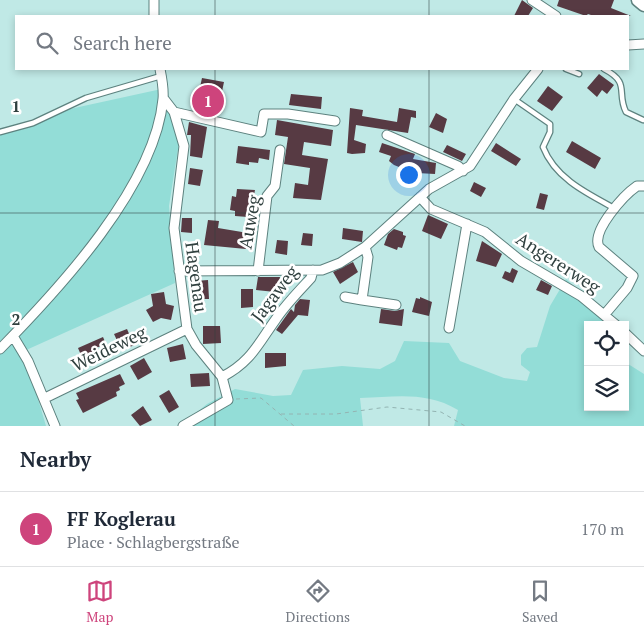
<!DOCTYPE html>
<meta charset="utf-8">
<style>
:root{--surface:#fff;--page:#f2f2f3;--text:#1f2937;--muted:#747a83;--line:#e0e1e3;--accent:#ce447c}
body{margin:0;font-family:"PT Serif",serif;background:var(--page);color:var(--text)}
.controls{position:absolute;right:15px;bottom:15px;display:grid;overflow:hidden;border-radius:0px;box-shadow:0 2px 8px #0003}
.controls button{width:45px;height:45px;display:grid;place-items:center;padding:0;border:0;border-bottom:1px solid var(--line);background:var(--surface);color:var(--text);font:25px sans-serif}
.you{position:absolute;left:408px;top:174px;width:18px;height:18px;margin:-12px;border:4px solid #fff;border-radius:50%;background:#1a73e8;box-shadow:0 0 0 8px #1a73e833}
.badge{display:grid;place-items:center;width:32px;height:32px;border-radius:50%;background:var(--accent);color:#fff;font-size:16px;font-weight:700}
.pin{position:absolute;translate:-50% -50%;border:2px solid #fff;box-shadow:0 1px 5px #0006}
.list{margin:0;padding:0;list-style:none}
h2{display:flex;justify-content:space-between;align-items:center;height:65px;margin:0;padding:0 20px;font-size:21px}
h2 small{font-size:16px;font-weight:400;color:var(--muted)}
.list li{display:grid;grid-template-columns:32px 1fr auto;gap:15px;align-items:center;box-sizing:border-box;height:75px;padding:0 20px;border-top:1px solid var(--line)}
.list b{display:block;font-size:19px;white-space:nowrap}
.list p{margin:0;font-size:16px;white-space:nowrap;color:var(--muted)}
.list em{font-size:16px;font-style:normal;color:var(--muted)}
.icon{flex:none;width:28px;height:28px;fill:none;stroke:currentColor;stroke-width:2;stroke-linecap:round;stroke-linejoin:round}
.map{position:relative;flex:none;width:644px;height:426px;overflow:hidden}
.search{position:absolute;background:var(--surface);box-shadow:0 2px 8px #0003;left:15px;right:15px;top:15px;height:55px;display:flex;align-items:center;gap:12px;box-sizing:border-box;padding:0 18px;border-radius:0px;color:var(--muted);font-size:19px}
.sheet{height:140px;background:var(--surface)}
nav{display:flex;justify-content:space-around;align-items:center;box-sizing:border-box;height:70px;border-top:1px solid var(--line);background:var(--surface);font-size:14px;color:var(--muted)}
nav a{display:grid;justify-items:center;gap:2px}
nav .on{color:var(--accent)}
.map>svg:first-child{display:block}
.green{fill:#93ddd7}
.building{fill:#573a43}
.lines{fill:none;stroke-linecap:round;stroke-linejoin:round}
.lane-casing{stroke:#5d827f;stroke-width:7}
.street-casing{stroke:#5d827f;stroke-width:11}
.secondary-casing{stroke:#5d827f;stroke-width:15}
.path{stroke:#93b4b2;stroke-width:1;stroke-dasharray:4 4;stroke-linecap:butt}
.lane{stroke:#fff;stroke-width:4.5}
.street{stroke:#fff;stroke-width:9}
.secondary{stroke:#fff;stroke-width:12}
.grid{fill:none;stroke:#30403f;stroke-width:1;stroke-opacity:0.55}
.labels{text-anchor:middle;stroke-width:5;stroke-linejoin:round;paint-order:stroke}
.street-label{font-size:18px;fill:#30403f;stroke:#fff}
.grid-label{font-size:16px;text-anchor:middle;font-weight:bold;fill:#30403f;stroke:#fff;stroke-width:5;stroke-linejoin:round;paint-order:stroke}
</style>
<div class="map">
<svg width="644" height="426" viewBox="0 0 644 426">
<rect width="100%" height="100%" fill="#c0e9e6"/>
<!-- green -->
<path class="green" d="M166,88L180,136L169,206L175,283L24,351L46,426H0V130L11,129L56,112Z
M566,279L605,314L612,325H588V407H625V362L644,374V426H454L458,410C426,391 396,397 360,398L363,426H180L207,404L235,389L273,396L291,395L303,370L342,366L380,369L395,361L404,341L449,343L460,361L504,378L527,381L530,372L521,365V355L527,348L537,347L550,306Z"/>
<!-- building -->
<path class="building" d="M522,0L533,8L528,16H514Z
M559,0H614L611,8L631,16H594L588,14L586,16L557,6Z
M599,74L614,85L607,94L602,90L597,97L587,88Z
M202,78L224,82L217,115L195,110Z
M548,86L563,97L552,111L537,101Z
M291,94L322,97L321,109L289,105Z
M350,108L363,110L362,116L397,122L399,108L416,111V118L411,117L408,133L356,125L354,140L366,144L365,153L352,154L347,153Z
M436,113L447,119L443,133L429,127Z
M277,120L333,130L331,146L304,142L302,155L328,159L321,200L293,198L295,183L308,185L310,168L284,164L288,137L275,135Z
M189,122L207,127L202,158L190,156L191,135H187Z
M572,141L601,158L595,169L566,152Z
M382,143L415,154L413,159L436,163L435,174L417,173L406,166L404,169L394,165L389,161L391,156L379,152Z
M496,143L521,159L516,166L491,151Z
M447,145L466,154L462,161L443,152Z
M238,146L270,150L269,160L259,158L258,163L249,162V165L236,163Z
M190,168L203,170L200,186L188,184Z
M474,182L486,188L481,197L470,191Z
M237,189L255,190L253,200H250L248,217L235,216V211L230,210L232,196L236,197Z
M540,193L548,195L544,210L536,208Z
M428,215L448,224L441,239L422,231Z
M182,218H192V233L181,232Z
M208,220L219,221L218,228L248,233L246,249L204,245Z
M343,228L363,231L362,242L342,239Z
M394,229L403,232V235L406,236L402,248L398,247L397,250L384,245L388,234Z
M303,233L313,234L312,246L301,245Z
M277,240L288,241L287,255L275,253Z
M482,241L502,254L496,267L476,261Z
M353,262L358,272L340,284L333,272Z
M512,268L518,271L513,283L502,278L505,271L510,273Z
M258,277H280L278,290L275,289V292L256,290Z
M208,280L209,299H196L195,281Z
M541,280L552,286L548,295L536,290Z
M241,289H253V307L241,308Z
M164,292L166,304L174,306L171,320L161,318L153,322L146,310L153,306L151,294Z
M420,297L432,302L429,316L412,312L416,298L420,299Z
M300,299L310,300L308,316L298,315L282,334L276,330L291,309L294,312L295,305Z
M381,309L395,311L404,309L402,326L379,323Z
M203,326H220L221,343L203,344Z
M127,329L130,336L138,332L142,341L122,351L114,334Z
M103,337L106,344L96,348L99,354L83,360L78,348Z
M183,344L186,359L170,362L167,348Z
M265,353H286V366L265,368Z
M144,358L152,372L138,380L130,366Z
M209,373L210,386L191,387L190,374Z
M120,374L125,384L119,387L120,390L116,392L117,396L83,413L76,400L79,399L76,393Z
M169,390L179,407L169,413L159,396Z
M143,406L152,420L140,426L131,415Z"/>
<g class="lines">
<!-- lane casing -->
<g class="lane-casing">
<path id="lane" d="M566,69L579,74
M604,69C631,83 616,92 626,112L643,120
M514,99L550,124V132L543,147C555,178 586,193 614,208
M0,132L33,123L86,98L161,76"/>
</g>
<!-- street casing -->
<g class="street-casing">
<path id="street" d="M532,0L556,16
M154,16V0
M628,45L644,44
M164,99L174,112L184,146L174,228L187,329L196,345L222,377L228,400L183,426
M174,112L261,132L264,114H288L335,121
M387,135L458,166L463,171
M420,197L431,209L485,232L521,261L581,296L616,325
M365,247L368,257L362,300L396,305
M179,271L322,270L340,263L365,247L429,189L470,166L514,99L538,69
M258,271L267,196L275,186L280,150
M345,297L362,300
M605,314L627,288L633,276L599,247C591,231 624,195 637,186H644
M449,328L467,224
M625,333L644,351
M13,336L28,361L55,426
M0,349C59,289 155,186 163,99C164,89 162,79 160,69
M222,377C251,362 258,344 276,319C286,304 299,291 311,278L313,270
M45,398L187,329"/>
</g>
<!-- secondary casing -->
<g class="secondary-casing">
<path id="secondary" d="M638,0L644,5"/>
</g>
<!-- path -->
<path class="path" d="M236,399L261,398L294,426
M281,414H336L387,407L441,412L465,426"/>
<!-- lane -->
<use href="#lane" class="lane"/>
<!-- street -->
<use href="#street" class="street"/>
<!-- secondary -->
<use href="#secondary" class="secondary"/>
</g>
<!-- grid -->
<path class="grid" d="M215,0V16M429,0V16M215,69V426M429,69V426M0,213H644"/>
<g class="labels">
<!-- street labels -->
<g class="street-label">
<text transform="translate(250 222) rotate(-80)" y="6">Auweg</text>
<text transform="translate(558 263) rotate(33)" y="6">Angererweg</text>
<text transform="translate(196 277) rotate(82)" y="6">Hagenau</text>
<text transform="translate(275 294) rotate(-53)" y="6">Jagaweg</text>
<text transform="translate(109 349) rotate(-26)" y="6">Weideweg</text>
</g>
</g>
<g class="grid-label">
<text x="16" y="112">1</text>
<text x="16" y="325">2</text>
</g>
</svg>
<div class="controls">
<button><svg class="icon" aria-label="locate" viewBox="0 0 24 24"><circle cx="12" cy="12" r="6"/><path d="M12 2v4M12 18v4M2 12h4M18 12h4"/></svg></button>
<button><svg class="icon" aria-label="layers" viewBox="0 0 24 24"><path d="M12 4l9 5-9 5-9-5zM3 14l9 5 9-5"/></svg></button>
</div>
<div class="you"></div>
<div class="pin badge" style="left:208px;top:101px">1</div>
<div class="search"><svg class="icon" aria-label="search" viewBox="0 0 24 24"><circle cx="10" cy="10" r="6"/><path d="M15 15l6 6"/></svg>Search here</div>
</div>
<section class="sheet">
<h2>Nearby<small></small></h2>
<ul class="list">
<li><span class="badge">1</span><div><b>FF Koglerau</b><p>Place · Schlagbergstraße</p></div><em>170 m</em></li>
</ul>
</section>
<nav>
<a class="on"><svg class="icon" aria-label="map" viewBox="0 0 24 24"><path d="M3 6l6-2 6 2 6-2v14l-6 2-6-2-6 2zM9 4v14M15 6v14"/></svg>Map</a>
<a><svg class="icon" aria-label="directions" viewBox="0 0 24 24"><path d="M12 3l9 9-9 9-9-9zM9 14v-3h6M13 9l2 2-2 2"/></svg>Directions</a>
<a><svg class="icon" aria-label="saved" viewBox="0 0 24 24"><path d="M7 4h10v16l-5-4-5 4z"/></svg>Saved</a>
</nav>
